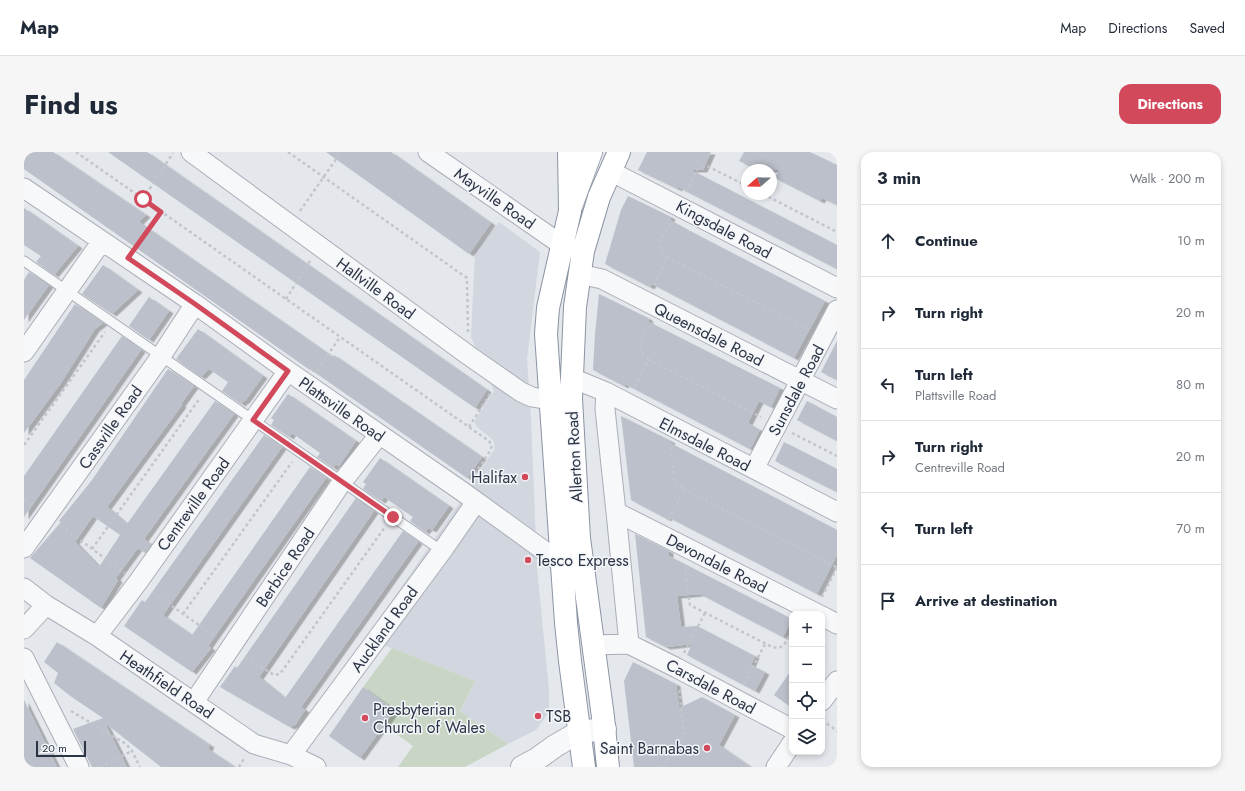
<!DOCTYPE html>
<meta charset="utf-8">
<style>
:root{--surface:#fff;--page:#f6f6f7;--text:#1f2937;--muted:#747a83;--line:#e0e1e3;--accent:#d1495b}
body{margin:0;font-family:Jost,sans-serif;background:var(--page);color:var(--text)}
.controls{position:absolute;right:12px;bottom:12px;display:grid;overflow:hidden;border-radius:8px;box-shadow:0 2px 6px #0003}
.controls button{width:36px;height:36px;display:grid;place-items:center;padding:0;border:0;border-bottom:1px solid var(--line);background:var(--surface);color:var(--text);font:20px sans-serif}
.compass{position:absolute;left:717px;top:12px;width:36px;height:36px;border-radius:50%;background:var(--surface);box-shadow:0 2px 6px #0003;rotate:250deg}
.scale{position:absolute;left:12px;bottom:10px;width:50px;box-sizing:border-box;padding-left:4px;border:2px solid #2b3445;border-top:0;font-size:11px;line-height:14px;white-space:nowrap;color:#2b3445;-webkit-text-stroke:3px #f4f6f9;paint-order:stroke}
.stop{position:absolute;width:12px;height:12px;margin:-9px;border:3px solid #d1495b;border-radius:50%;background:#fff}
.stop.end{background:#d1495b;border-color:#fff;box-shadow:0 1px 4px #0008}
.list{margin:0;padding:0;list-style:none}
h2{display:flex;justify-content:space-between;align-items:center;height:52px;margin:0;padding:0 16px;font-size:17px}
h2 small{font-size:13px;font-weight:400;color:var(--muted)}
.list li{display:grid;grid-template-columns:26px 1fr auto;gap:12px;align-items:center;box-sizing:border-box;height:72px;padding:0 16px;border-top:1px solid var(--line)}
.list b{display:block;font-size:15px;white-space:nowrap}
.list p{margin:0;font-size:13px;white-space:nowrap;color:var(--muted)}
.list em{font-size:13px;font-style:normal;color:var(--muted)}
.icon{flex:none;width:22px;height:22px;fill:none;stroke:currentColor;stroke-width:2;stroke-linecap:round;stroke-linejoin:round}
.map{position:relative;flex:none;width:813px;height:615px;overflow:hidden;border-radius:12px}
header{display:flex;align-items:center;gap:24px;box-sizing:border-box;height:56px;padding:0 20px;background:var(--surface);border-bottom:1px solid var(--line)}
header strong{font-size:19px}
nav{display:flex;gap:22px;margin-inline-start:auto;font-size:14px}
.intro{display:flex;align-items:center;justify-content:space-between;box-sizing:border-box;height:96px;padding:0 24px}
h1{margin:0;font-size:28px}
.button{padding:10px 18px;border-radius:12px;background:var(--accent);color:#fff;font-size:14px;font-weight:700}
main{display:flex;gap:24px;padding:0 24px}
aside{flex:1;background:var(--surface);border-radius:12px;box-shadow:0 2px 6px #0003}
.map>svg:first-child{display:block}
.built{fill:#d2d6de}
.green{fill:#c9d6c5}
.building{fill:#bbc0ca;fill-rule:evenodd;filter:url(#shadow)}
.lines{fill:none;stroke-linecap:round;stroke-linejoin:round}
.service-casing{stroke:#a9aeb7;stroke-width:11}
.minor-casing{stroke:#a9aeb7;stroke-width:21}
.tertiary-casing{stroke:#a9aeb7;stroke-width:24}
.primary-casing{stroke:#a3abb8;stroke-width:24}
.trunk-casing{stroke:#8b94a3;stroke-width:24}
.path{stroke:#c2c5cb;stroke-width:2.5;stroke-dasharray:3 3;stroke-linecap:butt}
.service{stroke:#f7f8fa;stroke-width:9}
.minor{stroke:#f7f8fa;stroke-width:19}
.tertiary{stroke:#f7f8fa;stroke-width:22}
.primary{stroke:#fff;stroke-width:22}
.trunk{stroke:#fff;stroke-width:22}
.route{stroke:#d1495b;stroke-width:5}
.poi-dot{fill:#d1495b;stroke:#f4f6f9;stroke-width:1.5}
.labels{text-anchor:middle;stroke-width:3;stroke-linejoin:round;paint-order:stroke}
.street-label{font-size:16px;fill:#2b3445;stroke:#f4f6f9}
.poi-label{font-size:16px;fill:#2b3445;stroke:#f4f6f9;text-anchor:start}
</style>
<header>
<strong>Map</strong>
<nav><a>Map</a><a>Directions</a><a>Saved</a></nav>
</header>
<div class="intro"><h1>Find us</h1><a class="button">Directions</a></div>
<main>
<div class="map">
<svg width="813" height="615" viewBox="0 0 813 615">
<defs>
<filter id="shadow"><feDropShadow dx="4.5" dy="2.5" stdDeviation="0" flood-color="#0004"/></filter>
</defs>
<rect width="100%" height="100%" fill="#e4e7ec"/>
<!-- built -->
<path class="built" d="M475,70L516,100L503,207L507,266L513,416L525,538V560L512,578L484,592L436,559L451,529L342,486L432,356L471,296L469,288L453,275L451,271V268L470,239L447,185L451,100Z"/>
<!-- green -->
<path class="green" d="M368,496L451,529L436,559L484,592L441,615H374L389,594L360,573L370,558L339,535Z"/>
<!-- building -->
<path class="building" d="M0,0H29L122,63L115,70L309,205L310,203L458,305L443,326L286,217V218L0,17Z
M84,0H123L463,238L451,256Z
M302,0H367L467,71L445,102Z
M623,0H687L679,18H667L813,93V117L654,35V37L614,18Z
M720,0H786L813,13V53L798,46L796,49L751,26L755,18H734L715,9Z
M604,44L647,65L646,68L664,78L801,149L770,206L628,132L626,135L581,112L597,58Z
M0,56L54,94L30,123L12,110L17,104L0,93Z
M79,113L114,138L88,162L58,142Z
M5,120L25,133L0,168V128Z
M575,142L624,166L625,170L756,236L747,255L735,249L724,271L736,278L726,297L601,232L600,234L569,218L571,182Z
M125,145L145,159L125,188L105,174Z
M51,152L79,171L71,177L37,231L0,281V228Z
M174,177L239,224L221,249H220L217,252L198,239L204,230L185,217L177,225L152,207Z
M98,184L117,198L0,365V324Z
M813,189V228L797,220Z
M144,217L170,234L157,252L158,253L83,355L103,372L191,249L210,262L120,387L127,393L121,401L114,396L92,426L94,428L77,456L6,406L37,370L35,369L68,328ZM69,364L96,383L75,415L51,390Z
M264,242L332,289L315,314L312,312L309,316L293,305L296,301L268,281L265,285L247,273L250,268L247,266Z
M783,249L813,265V289L773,268Z
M597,264L647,289L646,291L813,378V403L793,442L644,365L643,367L607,348Z
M240,283L258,295L139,463L168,483L286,315L302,326L184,494L187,496L168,520L100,474L118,448L121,450Z
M760,290L813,317V340L751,309Z
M356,306L425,354L408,378L404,376L401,380L386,369L389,365L360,345L357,349L339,337L342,332L339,330Z
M332,346L350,359L235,525L261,546L379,379L394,390L277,555L281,558L271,573L266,575L196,535L211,514L213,516Z
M611,382L645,399V404L768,467L759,485L676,442L653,444L657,475L673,474L731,504L727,513L741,520L731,539L663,503L668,492L642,495L622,485Z
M33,490L186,593L184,597L211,615H137L81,571L103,615H68L49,577L79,566L45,543L30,531L34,521L20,510Z
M609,510L652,532L655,556L678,545L711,563L695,593L727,615H610L600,529Z
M768,517V556L750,543Z
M339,535L371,558L336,606L305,584Z
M0,548L33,615H0Z"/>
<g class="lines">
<!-- service casing -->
<g class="service-casing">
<path id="service" d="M0,109L418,399"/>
</g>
<!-- minor casing -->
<g class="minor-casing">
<path id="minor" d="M167,0L444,203L497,240L508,245L526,248H540
M404,0L538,93
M586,19L813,136
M0,36L171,152L264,219L439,340L537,411
M555,122L578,127L813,247
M0,200L78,89
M548,226L582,240L813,360
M582,240L581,257L592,360L605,492
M730,317L813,158
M592,360L794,462
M0,396L137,204L171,152
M0,436L22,453L73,484L230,592L267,603L292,615
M798,464L813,472
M0,477L22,453
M73,484L114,430L264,219
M570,493L605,492L653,516L768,577
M0,506L55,615
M798,549L813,529
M170,550L318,330L355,283
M267,603L418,399L452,350
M752,615L768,591"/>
</g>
<!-- tertiary casing -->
<g class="tertiary-casing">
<path id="tertiary" d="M498,615L513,607L531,594L555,580L581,577"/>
</g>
<!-- primary casing -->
<g class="primary-casing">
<path id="primary" d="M546,57L567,0"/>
</g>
<!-- trunk casing -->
<g class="trunk-casing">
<path id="trunk" d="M545,0L546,59L524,156L522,182L542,471L546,509L560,615
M584,615L579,565L555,386L547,247L551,155L559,99L575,45L595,0"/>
</g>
<!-- path -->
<path class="path" d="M52,0L465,289L468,294L466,299L448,327
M264,0L443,126L444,180
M662,40L674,17L683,14L723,34
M739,42L813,80
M119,47L149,1
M276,59L317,0
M114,92L137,60
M643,105L784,177
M630,133L643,105C628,96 642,80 647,69
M262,147L286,109
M624,207L737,265
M293,219L316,185
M611,235L624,207C608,197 620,184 626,171
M445,275L467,240
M768,281L813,304
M0,293L81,180
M660,337L812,415
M0,348L8,354
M645,368L660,337L655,334L650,328L647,294
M37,374L101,421
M68,397L176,246
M661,415L666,453L748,495L755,496L760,493L768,479
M128,440L192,485
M798,445L813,415
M159,462L268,310
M660,501L681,461
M221,505L250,523L256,522L361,375
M720,532L741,492
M47,559L102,592L108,599L116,615
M798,568L813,579
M76,615L108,599
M215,615L221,605
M634,615L643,609L660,583L655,536"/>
<!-- service -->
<use href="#service" class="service"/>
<!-- minor -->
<use href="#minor" class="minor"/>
<!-- tertiary -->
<use href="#tertiary" class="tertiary"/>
<!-- primary -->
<use href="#primary" class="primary"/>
<!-- trunk -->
<use href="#trunk" class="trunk"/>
</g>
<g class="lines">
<!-- route -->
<path class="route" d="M119,47L137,60L104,106L171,152L264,219L229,268L369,365"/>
</g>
<!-- markers -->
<g class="poi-dot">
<circle cx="501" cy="325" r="4"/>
<circle cx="504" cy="408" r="4"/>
<circle cx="514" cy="564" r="4"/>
<circle cx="341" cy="566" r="4"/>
<circle cx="683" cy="596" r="4"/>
</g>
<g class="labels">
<!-- street labels -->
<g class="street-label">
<text transform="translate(471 46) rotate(35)" y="6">Mayville Road</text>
<text transform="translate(700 77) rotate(28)" y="6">Kingsdale Road</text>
<text transform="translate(352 136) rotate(36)" y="6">Hallville Road</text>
<text transform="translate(685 182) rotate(27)" y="6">Queensdale Road</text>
<text transform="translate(772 238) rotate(-62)" y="6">Sunsdale Road</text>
<text transform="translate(318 257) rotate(35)" y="6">Plattsville Road</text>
<text transform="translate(86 275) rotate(-55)" y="6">Cassville Road</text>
<text transform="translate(681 292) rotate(27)" y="6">Elmsdale Road</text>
<text transform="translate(550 305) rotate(-93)" y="6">Allerton Road</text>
<text transform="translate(169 352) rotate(-54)" y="6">Centreville Road</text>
<text transform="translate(693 411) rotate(27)" y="6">Devondale Road</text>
<text transform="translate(261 415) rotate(-56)" y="6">Berbice Road</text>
<text transform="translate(360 477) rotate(-54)" y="6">Auckland Road</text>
<text transform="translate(143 532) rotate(34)" y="6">Heathfield Road</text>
<text transform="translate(687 534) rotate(28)" y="6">Carsdale Road</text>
</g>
<!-- poi labels -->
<g class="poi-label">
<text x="493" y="331" text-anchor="end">Halifax</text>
<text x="512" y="414">Tesco Express</text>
<text x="349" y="563">Presbyterian<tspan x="349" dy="18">Church of Wales</tspan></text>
<text x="522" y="570">TSB</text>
<text x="675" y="602" text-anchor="end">Saint Barnabas</text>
</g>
</g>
</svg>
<div class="controls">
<button>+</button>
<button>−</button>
<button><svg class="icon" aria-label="locate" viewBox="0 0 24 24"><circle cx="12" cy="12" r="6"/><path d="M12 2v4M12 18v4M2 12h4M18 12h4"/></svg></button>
<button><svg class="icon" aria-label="layers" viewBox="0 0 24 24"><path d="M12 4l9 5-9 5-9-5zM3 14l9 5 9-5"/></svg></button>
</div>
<svg class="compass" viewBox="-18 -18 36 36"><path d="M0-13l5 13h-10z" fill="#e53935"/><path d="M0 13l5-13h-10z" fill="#747a83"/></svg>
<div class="scale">20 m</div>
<div class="stop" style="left:119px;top:47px"></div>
<div class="stop end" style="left:369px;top:365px"></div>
</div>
<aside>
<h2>3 min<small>Walk · 200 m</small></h2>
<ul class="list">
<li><svg class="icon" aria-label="ahead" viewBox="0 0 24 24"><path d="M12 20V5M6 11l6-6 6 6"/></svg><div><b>Continue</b></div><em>10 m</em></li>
<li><svg class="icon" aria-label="right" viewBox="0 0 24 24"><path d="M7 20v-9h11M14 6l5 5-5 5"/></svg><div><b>Turn right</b></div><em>20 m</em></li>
<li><svg class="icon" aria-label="left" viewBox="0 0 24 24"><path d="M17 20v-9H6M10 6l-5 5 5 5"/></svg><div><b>Turn left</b><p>Plattsville Road</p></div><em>80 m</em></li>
<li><svg class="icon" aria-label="right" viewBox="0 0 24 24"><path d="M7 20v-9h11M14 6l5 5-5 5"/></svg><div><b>Turn right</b><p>Centreville Road</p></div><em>20 m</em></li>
<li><svg class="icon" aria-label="left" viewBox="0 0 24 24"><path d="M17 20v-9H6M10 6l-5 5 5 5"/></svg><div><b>Turn left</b></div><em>70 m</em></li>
<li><svg class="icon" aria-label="arrive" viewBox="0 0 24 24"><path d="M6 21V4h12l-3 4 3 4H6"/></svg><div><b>Arrive at destination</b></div></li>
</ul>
</aside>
</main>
